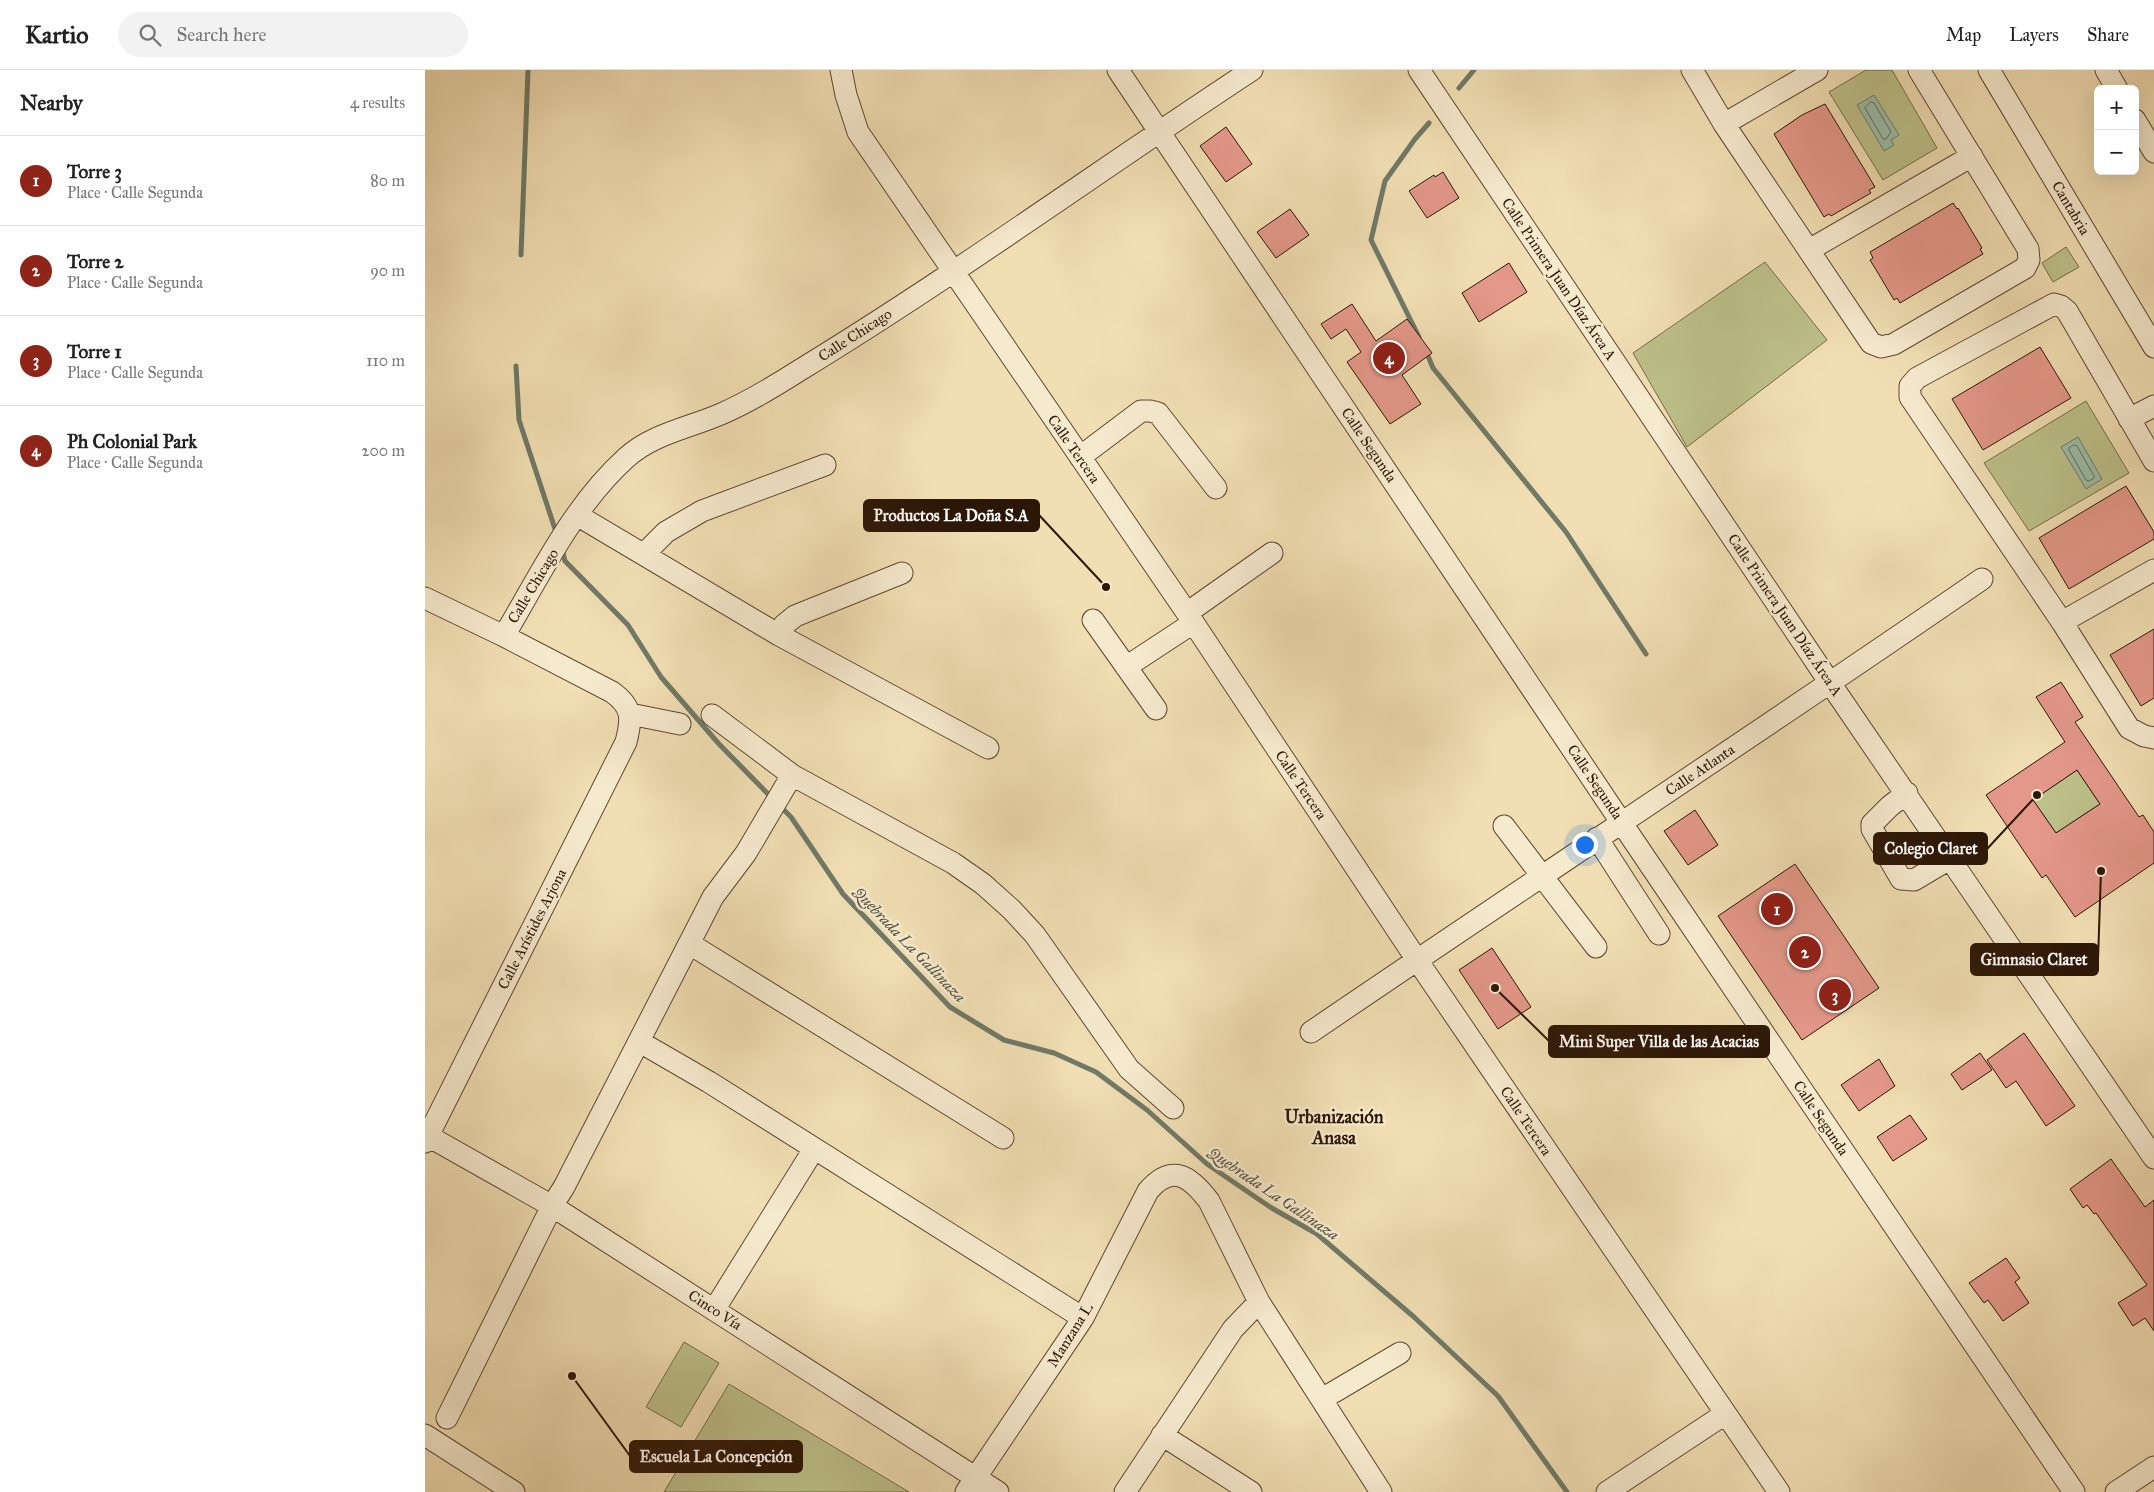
<!DOCTYPE html>
<meta charset="utf-8">
<style>
:root{--surface:#fff;--page:#f2f2f2;--text:#222;--muted:#767676;--line:#e0e0e0;--accent:#8f2418}
body{margin:0;font-family:"IM FELL Great Primer",serif;background:var(--page);color:var(--text)}
.controls{position:absolute;right:15px;top:15px;display:grid;overflow:hidden;border-radius:8px;box-shadow:0 5px 20px #0002}
.controls button{width:45px;height:45px;display:grid;place-items:center;padding:0;border:0;border-bottom:1px solid var(--line);background:var(--surface);color:var(--text);font:25px sans-serif}
.you{position:absolute;left:1159px;top:774px;width:18px;height:18px;margin:-12px;border:4px solid #fff;border-radius:50%;background:#1a73e8;box-shadow:0 0 0 8px #1a73e833}
.badge{display:grid;place-items:center;width:32px;height:32px;border-radius:50%;background:var(--accent);color:#fff;font-size:16px;font-weight:700}
.pin{position:absolute;translate:-50% -50%;border:2px solid #fff;box-shadow:0 1px 5px #0006}
.list{margin:0;padding:0;list-style:none}
h2{display:flex;justify-content:space-between;align-items:center;height:65px;margin:0;padding:0 20px;font-size:21px}
h2 small{font-size:16px;font-weight:400;color:var(--muted)}
.list li{display:grid;grid-template-columns:32px 1fr auto;gap:15px;align-items:center;box-sizing:border-box;height:90px;padding:0 20px;border-top:1px solid var(--line)}
.list b{display:block;font-size:19px;white-space:nowrap}
.list p{margin:0;font-size:16px;white-space:nowrap;color:var(--muted)}
.list em{font-size:16px;font-style:normal;color:var(--muted)}
.icon{flex:none;width:28px;height:28px;fill:none;stroke:currentColor;stroke-width:2;stroke-linecap:round;stroke-linejoin:round}
.map{position:relative;flex:none;width:1729px;height:1422px;overflow:hidden}
header{display:flex;align-items:center;gap:30px;box-sizing:border-box;height:70px;padding:0 25px;background:var(--surface);border-bottom:1px solid var(--line)}
header strong{font-size:24px}
nav{display:flex;gap:28px;margin-inline-start:auto;font-size:18px}
.search{width:350px;height:45px;background:var(--page);display:flex;align-items:center;gap:12px;box-sizing:border-box;padding:0 18px;border-radius:28px;color:var(--muted);font-size:19px}
main{display:flex}
aside{flex:1;background:var(--surface)}
.map>svg:first-child{display:block}
.green{fill:#bdc18a;stroke:#746c48}
.water{fill:#9bbda9;stroke:#6f7a68}
.lines{fill:none;stroke-linecap:round;stroke-linejoin:round}
.shore{stroke:#646a58;stroke-width:1}
.stream{stroke:#6f7a68;stroke-width:5}
.building{fill:#e4988a;stroke:#2c1606;fill-rule:evenodd}
.minor-casing{stroke:#5d4831;stroke-width:23}
.minor{stroke:#f6eace;stroke-width:21}
.labels{text-anchor:middle;stroke-width:5;stroke-linejoin:round;paint-order:stroke}
.street-label{font-size:15px;fill:#2c1606;stroke:#f6eace}
.water-label{font-size:16px;font-style:italic;fill:#53503f;stroke:#f6eace}
.quarter-label{font-size:18px;font-weight:bold;fill:#2c1606;stroke:#f6eace}
.leader{fill:none;stroke:#2c1606;stroke-width:2}
.callout-dot{fill:#2c1606;stroke:#f6eace;stroke-width:2}
.callout{fill:#2c1606;stroke:#2c1606;stroke-width:2}
.callout-label{font-size:16px;text-anchor:middle;font-weight:bold;fill:#fff}
</style>
<header>
<strong>Kartio</strong>
<div class="search"><svg class="icon" aria-label="search" viewBox="0 0 24 24"><circle cx="10" cy="10" r="6"/><path d="M15 15l6 6"/></svg>Search here</div>
<nav><a>Map</a><a>Layers</a><a>Share</a></nav>
</header>
<main>
<aside>
<h2>Nearby<small>4 results</small></h2>
<ul class="list">
<li><span class="badge">1</span><div><b>Torre 3</b><p>Place · Calle Segunda</p></div><em>80 m</em></li>
<li><span class="badge">2</span><div><b>Torre 2</b><p>Place · Calle Segunda</p></div><em>90 m</em></li>
<li><span class="badge">3</span><div><b>Torre 1</b><p>Place · Calle Segunda</p></div><em>110 m</em></li>
<li><span class="badge">4</span><div><b>Ph Colonial Park</b><p>Place · Calle Segunda</p></div><em>200 m</em></li>
</ul>
</aside>
<div class="map">
<svg width="1729" height="1422" viewBox="0 0 1729 1422">
<rect width="100%" height="100%" fill="#f1dfb3"/>
<filter id="stains"><feTurbulence type="fractalNoise" baseFrequency=".004" numOctaves="4"/><feColorMatrix values="0 0 0 0 .2 0 0 0 0 .09 0 0 0 0 .02 0 0 0 .5 -.17"/></filter>
<radialGradient id="worn" r=".72"><stop offset=".6" stop-color="#630" stop-opacity="0"/><stop offset="1" stop-color="#630" stop-opacity=".3"/></radialGradient>
<!-- green -->
<path class="green" d="M1441,0H1467L1512,78L1458,110L1404,22Z
M1641,177L1654,197L1628,212L1617,193Z
M1340,192L1402,270L1262,377L1208,283Z
M1661,331L1704,403L1604,461L1559,393Z
M1652,700L1675,734L1631,763L1608,730Z
M259,1272L294,1293L256,1357L221,1337Z
M304,1314L484,1422H239Z"/>
<!-- water -->
<path class="water" d="M1449,25L1474,65L1466,70L1469,75L1459,81L1432,35Z
M1653,367L1677,409L1661,419L1636,377Z"/>
<g class="lines">
<!-- shore -->
<path class="shore" d="M1446,32L1449,33L1466,62L1461,69H1458L1440,38Z
M1649,375L1652,376L1669,406V408L1664,411L1661,410L1644,380V378Z"/>
<!-- stream -->
<path class="stream" d="M1034,18L1049,0
M96,185L103,0
M994,267L946,170L960,111L990,69L1004,53
M1001,281L1008,298L1141,462L1221,584
M91,296L94,350L132,465
M137,480L140,491L203,555L236,607L294,674L347,728
M354,735L366,747L418,824L525,937L579,970L629,983L671,1002L722,1040L782,1094L845,1137L892,1164L989,1247L1073,1326L1142,1422"/>
</g>
<!-- building -->
<path class="building" d="M1400,34L1450,117L1444,120L1446,123L1406,146L1404,144L1399,147L1349,64L1377,45Z
M801,57L827,94L801,112L775,76Z
M1018,102L1034,128L1002,148L984,121L1009,105L1010,107Z
M1528,133L1532,139L1533,138L1557,178L1555,179L1558,184L1475,233L1472,228L1469,230L1453,203L1445,190L1448,188L1445,182Z
M865,139L884,165L851,188L832,162Z
M1084,193L1102,222L1054,252L1037,223Z
M927,234L951,271L982,249L1007,283L977,305L996,334L965,354L922,292L936,282L921,259L906,269L896,254Z
M1615,277L1646,328L1558,380L1527,329Z
M1701,416L1729,462V469L1644,519L1614,468Z
M1729,559V628L1716,636L1685,585Z
M1636,612L1658,647L1650,652L1714,747L1718,745L1729,762V793L1650,847L1621,805L1617,808L1561,725L1640,672L1611,627ZM1652,700L1675,734L1631,763L1608,730Z
M1270,740L1293,775L1263,795L1239,761Z
M1370,794L1454,918L1377,970L1293,846Z
M1067,878L1106,937L1073,959L1034,900Z
M1599,963L1650,1036L1621,1056L1591,1011L1581,1018L1562,990Z
M1555,983L1567,1000L1537,1020L1526,1004Z
M1454,989L1470,1016L1434,1041L1416,1015Z
M1485,1045L1502,1069L1468,1091L1452,1067Z
M1686,1089L1720,1137L1729,1130V1261L1720,1248L1708,1256L1693,1233L1722,1215L1671,1143L1669,1144L1662,1135L1658,1138L1645,1119Z
M1581,1188L1595,1208L1590,1212L1604,1233L1578,1251L1563,1230L1559,1233L1544,1213Z"/>
<g class="lines">
<!-- minor casing -->
<g class="minor-casing">
<path id="minor" d="M416,0L421,25L433,62L762,543L992,890L1354,1422
M693,0L1196,752L1649,1422
M994,0L1405,613L1729,1088
M1267,0L1299,54L1446,273L1456,277L1469,274L1600,198L1604,190L1603,179L1494,0
M1564,0L1729,277
M1681,0L1692,19
M1710,50L1729,82
M1299,54L1392,0
M1384,180L1547,86
M1704,349L1729,336
M655,387L716,341H725L733,343L791,418
M1729,391L1642,241L1636,236L1629,234L1492,308L1485,316V327L1637,552L1704,658L1719,666L1729,668
M152,445L354,565L563,678
M219,484L241,462L277,441L400,395
M0,528L79,566L187,622C208,637 207,649 201,672L0,1072
M762,543L847,483
M668,550L731,639
M1637,552L1729,500
M354,565L359,555L370,546L477,503
M79,566C115,505 148,436 201,388C227,364 264,358 296,344C324,332 350,316 375,300C529,206 676,99 827,0
M701,597L768,553
M205,644L255,654
M287,645L367,705L528,793L558,814L587,840L610,865L704,999L748,1038
M1482,723L1465,736L1447,754V759L1476,809L1489,810L1526,788
M1079,756L1171,877
M1172,768L1234,864
M265,874L578,1068
M886,962C1109,810 1335,662 1557,509
M215,972L284,1012L658,1248
M3,1066L127,1136L573,1422
M289,1240L389,1079
M897,1329L975,1283
M22,1348L127,1136L139,1117L288,827L321,783L367,705
M0,1365L89,1422
M737,1365L826,1422
M541,1422L658,1248L723,1121C747,1093 765,1106 784,1131L834,1232L956,1422
M700,1422L808,1259L834,1232
M1182,1422L1300,1344
M1691,1422L1729,1397"/>
</g>
<!-- minor -->
<use href="#minor" class="minor"/>
</g>
<g class="labels">
<!-- street labels -->
<g class="street-label">
<text transform="translate(1646 138) rotate(59)" y="5">Cantabria</text>
<text transform="translate(1134 209) rotate(56)" y="5">Calle Primera Juan Díaz Área A</text>
<text transform="translate(430 265) rotate(-33)" y="5">Calle Chicago</text>
<text transform="translate(944 375) rotate(56)" y="5">Calle Segunda</text>
<text transform="translate(649 379) rotate(55)" y="5">Calle Tercera</text>
<text transform="translate(108 516) rotate(-59)" y="5">Calle Chicago</text>
<text transform="translate(1360 545) rotate(56)" y="5">Calle Primera Juan Díaz Área A</text>
<text transform="translate(1275 700) rotate(-34)" y="5">Calle Atlanta</text>
<text transform="translate(1170 712) rotate(56)" y="5">Calle Segunda</text>
<text transform="translate(876 715) rotate(56)" y="5">Calle Tercera</text>
<text transform="translate(107 859) rotate(-63)" y="5">Calle Arístides Arjona</text>
<text transform="translate(1396 1048) rotate(56)" y="5">Calle Segunda</text>
<text transform="translate(1101 1051) rotate(56)" y="5">Calle Tercera</text>
<text transform="translate(290 1240) rotate(33)" y="5">Cinco Vía</text>
<text transform="translate(645 1265) rotate(-58)" y="5">Manzana L</text>
</g>
<!-- water labels -->
<g class="water-label">
<text transform="translate(485 874) rotate(46)" y="6">Quebrada La Gallinaza</text>
<text transform="translate(849 1123) rotate(34)" y="6">Quebrada La Gallinaza</text>
</g>
<!-- quarter labels -->
<g class="quarter-label">
<text x="909" y="1053">Urbanización<tspan x="909" dy="21">Anasa</tspan></text>
</g>
</g>
<!-- callouts -->
<path class="leader" d="M681 517L614 445M1612 725L1562 779M1676 801L1673 890M1070 918L1124 971M147 1306L205 1386"/>
<g class="callout-dot">
<circle cx="681" cy="517" r="5"/>
<circle cx="1612" cy="725" r="5"/>
<circle cx="1676" cy="801" r="5"/>
<circle cx="1070" cy="918" r="5"/>
<circle cx="147" cy="1306" r="5"/>
</g>
<g class="callout">
<rect x="439" y="430" width="175" height="31" rx="5"/>
<rect x="1449" y="763" width="113" height="31" rx="5"/>
<rect x="1546" y="874" width="127" height="31" rx="5"/>
<rect x="1124" y="956" width="220" height="31" rx="5"/>
<rect x="205" y="1371" width="172" height="31" rx="5"/>
</g>
<g class="callout-label">
<text x="526" y="451">Productos La Doña S.A</text>
<text x="1506" y="784">Colegio Claret</text>
<text x="1609" y="895">Gimnasio Claret</text>
<text x="1234" y="977">Mini Super Villa de las Acacias</text>
<text x="291" y="1392">Escuela La Concepción</text>
</g>
<rect width="100%" height="100%" filter="url(#stains)"/>
<rect width="100%" height="100%" fill="url(#worn)"/>
</svg>
<div class="controls">
<button>+</button>
<button>−</button>
</div>
<div class="you"></div>
<div class="pin badge" style="left:1352px;top:839px">1</div>
<div class="pin badge" style="left:1380px;top:882px">2</div>
<div class="pin badge" style="left:1410px;top:925px">3</div>
<div class="pin badge" style="left:964px;top:288px">4</div>
</div>
</main>
